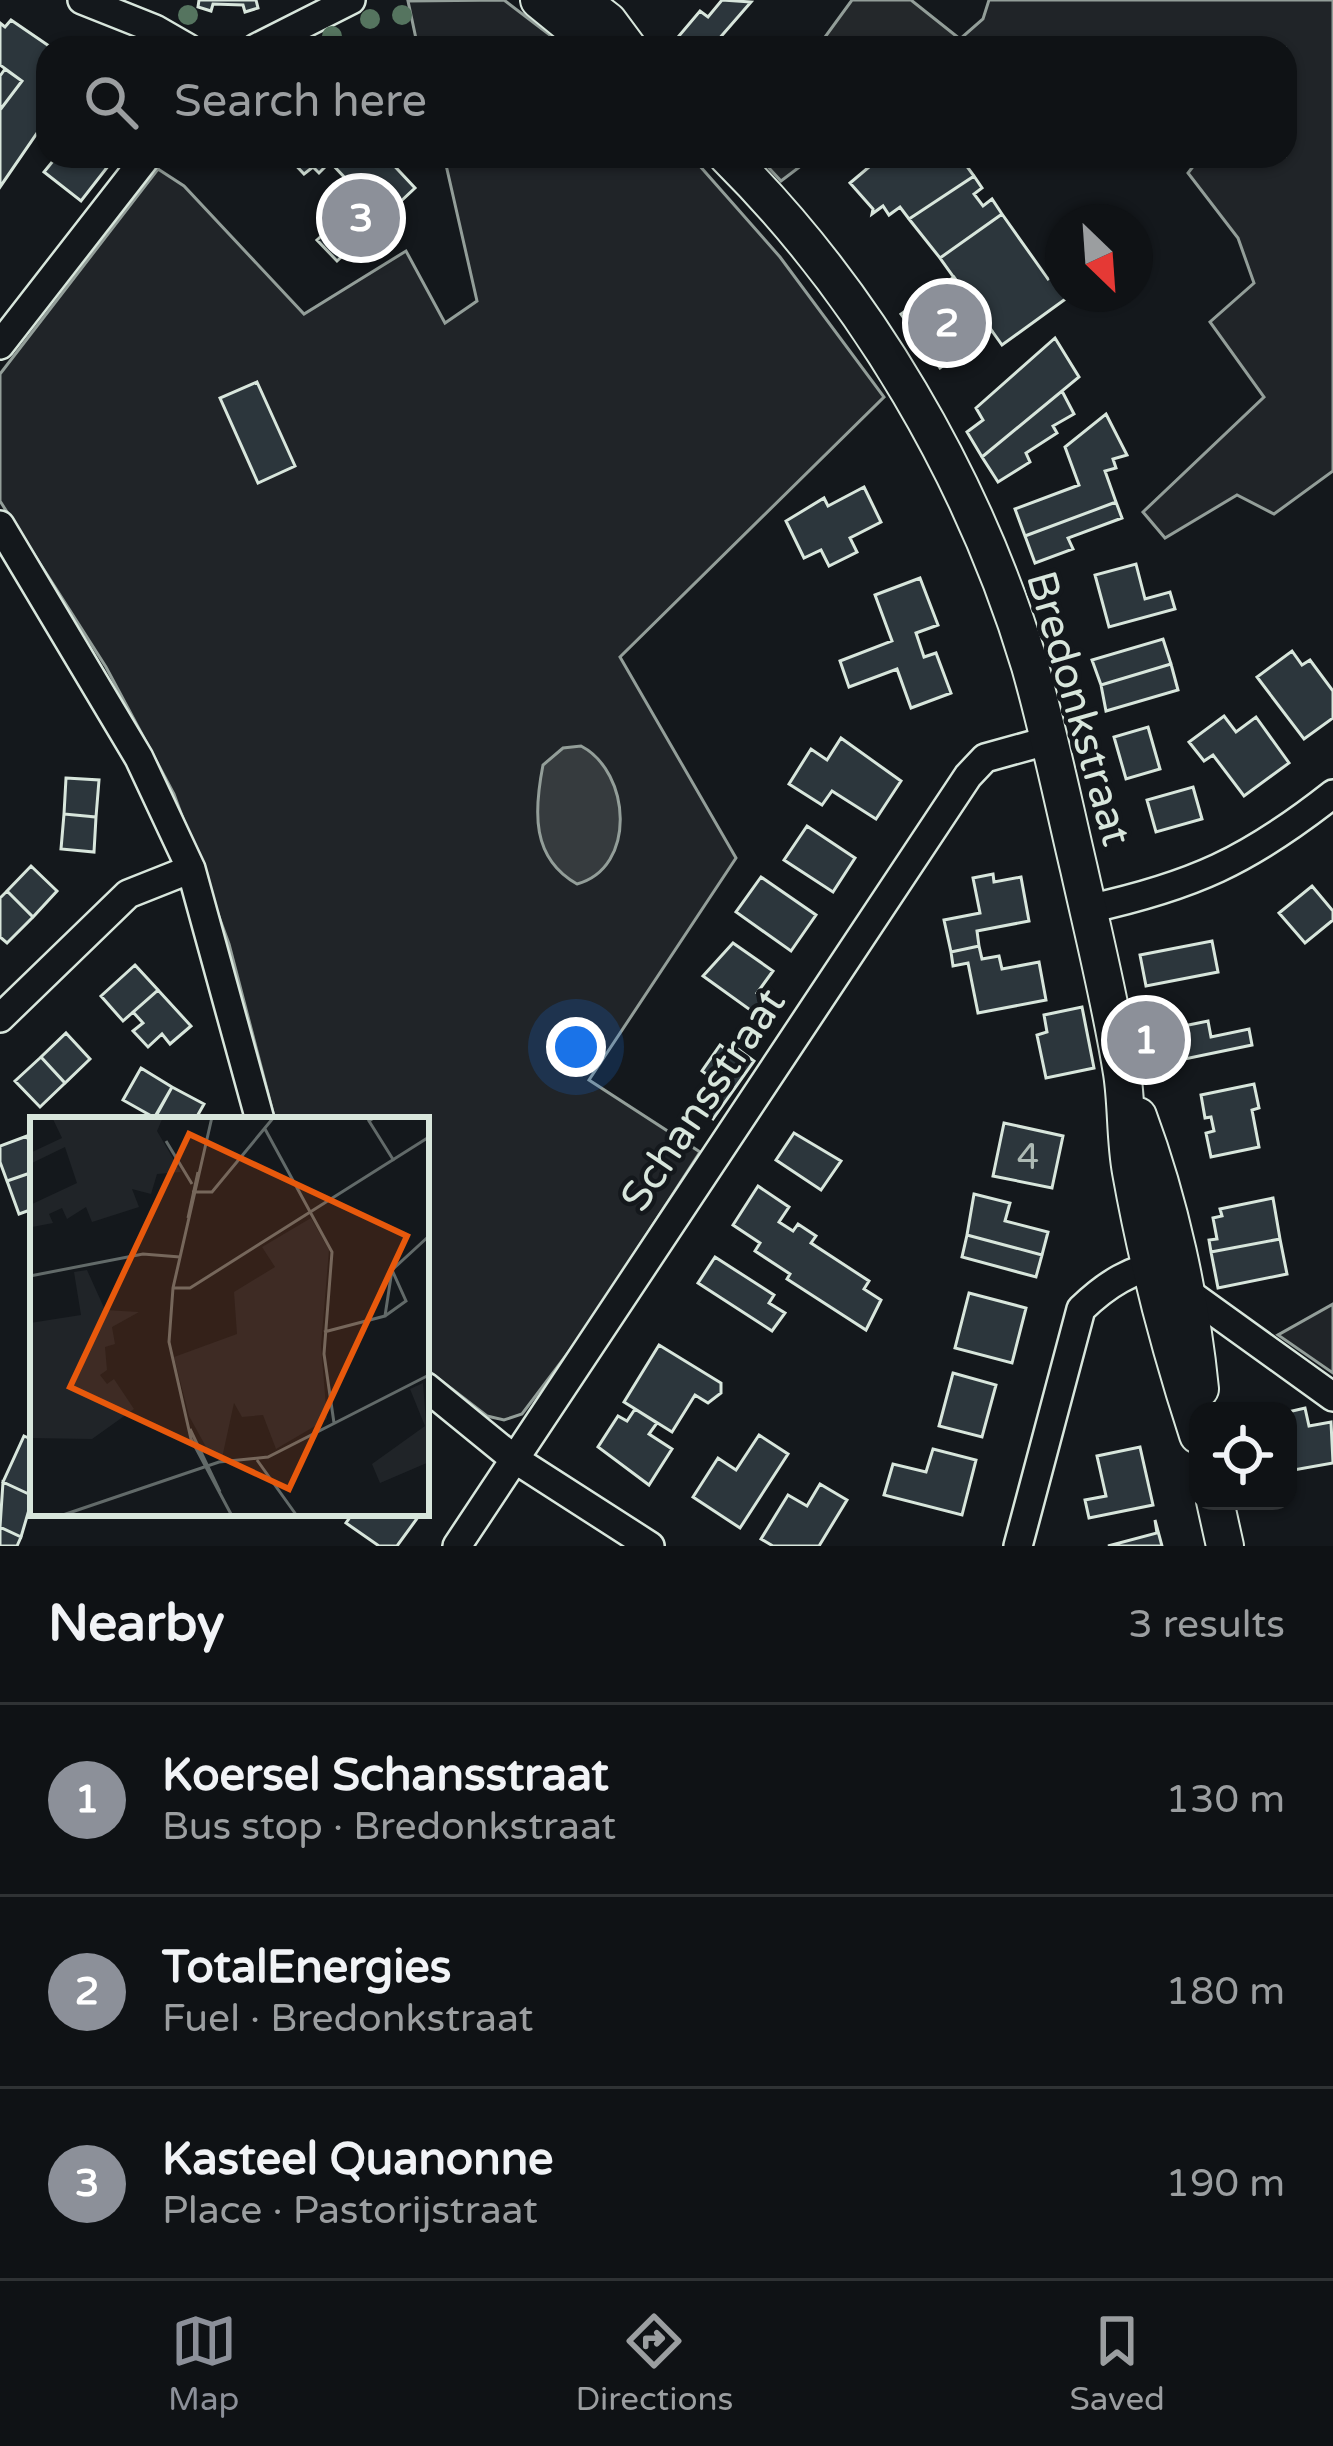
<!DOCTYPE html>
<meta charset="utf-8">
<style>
:root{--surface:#0f1215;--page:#181b1e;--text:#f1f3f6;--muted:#9b9ea0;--line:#2f3234;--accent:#8c9099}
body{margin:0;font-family:"Varela Round",sans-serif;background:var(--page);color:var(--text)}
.controls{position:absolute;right:36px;bottom:36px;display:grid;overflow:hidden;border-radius:24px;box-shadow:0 3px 9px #0004}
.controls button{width:108px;height:108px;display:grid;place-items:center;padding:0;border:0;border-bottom:3px solid var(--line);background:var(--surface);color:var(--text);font:60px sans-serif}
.compass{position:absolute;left:1045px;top:204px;width:108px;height:108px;border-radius:50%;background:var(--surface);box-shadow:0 3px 9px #0004;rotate:155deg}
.you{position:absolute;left:576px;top:1047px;width:42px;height:42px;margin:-30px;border:9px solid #fff;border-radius:50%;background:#1a73e8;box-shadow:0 0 0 18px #1a73e833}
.badge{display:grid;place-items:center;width:78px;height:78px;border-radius:50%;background:var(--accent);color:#fff;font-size:39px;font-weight:700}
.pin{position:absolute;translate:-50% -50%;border:6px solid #fff;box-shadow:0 3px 12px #0006}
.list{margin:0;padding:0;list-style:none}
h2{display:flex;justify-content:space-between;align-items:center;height:156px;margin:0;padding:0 48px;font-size:51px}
h2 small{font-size:39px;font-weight:400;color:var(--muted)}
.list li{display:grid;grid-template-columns:78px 1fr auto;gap:36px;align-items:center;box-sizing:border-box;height:192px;padding:0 48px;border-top:3px solid var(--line)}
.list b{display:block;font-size:45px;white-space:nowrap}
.list p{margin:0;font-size:39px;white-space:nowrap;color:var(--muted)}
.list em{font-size:39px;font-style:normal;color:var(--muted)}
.icon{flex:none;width:66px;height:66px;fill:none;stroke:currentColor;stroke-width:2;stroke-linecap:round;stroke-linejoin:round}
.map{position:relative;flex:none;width:1333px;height:1546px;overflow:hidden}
.search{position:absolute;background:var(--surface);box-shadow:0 3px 9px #0004;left:36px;right:36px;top:36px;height:132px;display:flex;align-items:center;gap:30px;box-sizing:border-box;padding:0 42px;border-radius:36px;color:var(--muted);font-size:45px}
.sheet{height:732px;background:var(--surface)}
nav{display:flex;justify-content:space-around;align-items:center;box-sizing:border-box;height:168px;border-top:3px solid var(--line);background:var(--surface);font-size:33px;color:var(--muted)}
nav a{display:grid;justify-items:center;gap:6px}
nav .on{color:var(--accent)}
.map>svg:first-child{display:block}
.green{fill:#202428;stroke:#939e99;stroke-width:3}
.parking{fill:#24282b;stroke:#939e99;stroke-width:3}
.water{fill:#363b3e;stroke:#939e99;stroke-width:3}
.building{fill:#2c363c;stroke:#d8e6dc;stroke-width:3}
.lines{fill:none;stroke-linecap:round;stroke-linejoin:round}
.street-casing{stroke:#d8e6dc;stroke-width:32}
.secondary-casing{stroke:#d8e6dc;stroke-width:40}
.street{stroke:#14181c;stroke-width:27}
.secondary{stroke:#14181c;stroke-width:36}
.tree{fill:#55745f}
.labels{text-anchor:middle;stroke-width:9;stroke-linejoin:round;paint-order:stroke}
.number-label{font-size:36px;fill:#adbab4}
.street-label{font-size:42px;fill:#d8e6dc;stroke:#14181c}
.inset-road{fill:none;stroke:#626a69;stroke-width:3}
.view{fill:#e8590c;fill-opacity:0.15;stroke:#e8590c;stroke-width:6}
.inset-edge{fill:none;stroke:#d8e6dc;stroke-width:6}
</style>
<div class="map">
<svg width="1333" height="1546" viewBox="0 0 1333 1546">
<rect width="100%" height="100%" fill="#14181c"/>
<!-- green -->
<path class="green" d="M504,0L567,48H418L408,1Z
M989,0H1333V471L1274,514L1237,495L1165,538L1143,512L1264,397L1210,322L1254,283L1238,238L1188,173L1201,156H1285V48H976L960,39L983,19Z
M444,156H691L780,257L884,397L620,657L736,858L589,1080L700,1152L583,1333L522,1414L504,1420L487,1416L426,1369V1120H275L229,944L174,794L106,667L0,501V374L158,169L184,186L304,314L406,251L445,323L477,301Z
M1333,1304V1373L1278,1335Z"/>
<!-- parking -->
<path class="parking" d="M852,0H911L960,39L952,48H817Z
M758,156H814L781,181Z"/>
<!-- water -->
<path class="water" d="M581,746C631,772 637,868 577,884C531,858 534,811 543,765L563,748Z"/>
<!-- building -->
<path class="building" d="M199,0H256L258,8L245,12L243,5L213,4L211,11L198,7Z
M722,0L751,2L711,48H679L673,43L700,11L708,17Z
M11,20L52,48H48V117L0,187V110L22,81L0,65V23L5,27Z
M5,69L22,81L0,110V76Z
M57,156H116L81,201L44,172Z
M287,156H385L415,188L337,261L317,240L363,197L330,162L319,173L313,167L304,174Z
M882,156H970L963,161L974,176L909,219L900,207L889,215L883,206L872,214L873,209L850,183Z
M974,176L982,188L974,194L983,206L992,199L1002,214L940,258L909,219Z
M1002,214L1048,279L1063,268V294L1071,295L1002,345L940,258Z
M954,277L992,331L940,368L901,314Z
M1055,338L1079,377L982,457L967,432L983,420L976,408Z
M257,382L295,466L258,483L220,398Z
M1062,391L1074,414L1053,426L1057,433L1026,453L1030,462L998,482L982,457Z
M1106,414L1127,455L1113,459L1116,468L1105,471L1116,502L1025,536L1015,509L1079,485L1065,447Z
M864,487L881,522L850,538L857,552L829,566L821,550L804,558L786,521L824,498L828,506Z
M1116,502L1122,518L1068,538L1073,549L1035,563L1025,536Z
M1136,564L1145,599L1170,592L1175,609L1109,627L1095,575Z
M920,578L938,625L916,633L924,657L936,653L951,693L911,708L897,669L849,687L840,661L892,641L875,595Z
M1163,639L1171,664L1101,685L1092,660Z
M1292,651L1302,665L1310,660L1333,691V718L1304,739L1257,677Z
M1171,664L1178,690L1106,711L1101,685Z
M1224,716L1236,732L1256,717L1289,763L1244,796L1213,755L1204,761L1189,742Z
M1148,727L1160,769L1126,779L1114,737Z
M841,738L901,781L876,819L832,791L822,805L789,784L811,749L827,760Z
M66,778L99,780L96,817L64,814Z
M1193,787L1202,819L1156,832L1147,800Z
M64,814L96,817L94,852L61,849Z
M807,826L855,858L833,892L784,860Z
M31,866L57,891L33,917L7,891Z
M993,874L994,882L1021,877L1029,921L977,931L979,946L951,952L944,920L980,913L973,878Z
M761,877L816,915L791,951L736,912Z
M1312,886L1333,911V920L1305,943L1279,913Z
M7,891L33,917L7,943L0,937V898Z
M1212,941L1218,972L1146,986L1140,955Z
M733,943L773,971L757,993L763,998L753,1012L703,976Z
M979,946L982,959L999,956L1002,969L1039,962L1046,1000L978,1013L968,963L953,966L951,952Z
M135,965L158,990L123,1021L101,996Z
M158,990L191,1026L170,1044L162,1034L148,1047L133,1031L143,1023L133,1012Z
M1082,1007L1094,1068L1046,1078L1037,1035L1047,1032L1044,1015Z
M1208,1021L1211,1037L1249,1029L1252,1045L1175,1061L1169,1029Z
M66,1033L90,1059L65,1083L41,1057Z
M720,1045L731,1053L735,1047L754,1061L713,1119L694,1105L713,1079L702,1071Z
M41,1057L65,1083L40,1107L15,1081Z
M141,1068L172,1087L155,1118L123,1100Z
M1254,1084L1259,1108L1252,1110L1259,1147L1211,1157L1206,1133L1214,1131L1211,1117L1205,1118L1201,1095Z
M172,1087L204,1104L195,1120H153Z
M1004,1123L1063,1136L1052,1188L993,1176Z
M794,1133L841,1161L821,1190L776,1160Z
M27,1136L33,1152V1172L7,1181L0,1162V1146Z
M33,1172V1209L19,1214L7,1181Z
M758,1186L789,1207L779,1222L793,1231L798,1224L816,1236L811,1243L869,1281L864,1289L881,1300L866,1330L787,1279L790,1274L755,1251L760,1243L733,1225Z
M974,1194L1010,1203L1005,1221L1048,1232L1042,1255L967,1235Z
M1273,1198L1280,1239L1211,1252L1209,1240L1217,1239L1213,1218L1222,1216L1220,1209Z
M967,1235L1042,1255L1036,1277L962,1257Z
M1280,1239L1287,1274L1218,1288L1211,1252Z
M715,1257L774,1295L769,1303L785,1313L772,1331L698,1283Z
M969,1293L1026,1308L1012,1363L955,1348Z
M659,1345L721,1383V1393L708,1403L695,1395L672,1432L624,1402Z
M953,1373L996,1385L982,1437L939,1426Z
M1305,1408L1309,1426L1331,1422L1333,1463L1288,1471V1412Z
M635,1409L657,1423L649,1434L672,1449L649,1485L598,1447L618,1416L627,1421Z
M759,1435L788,1454L740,1528L693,1497L718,1458L736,1470Z
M24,1436L33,1440V1496L3,1482Z
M1140,1447L1153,1505L1089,1518L1085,1500L1106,1496L1097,1456Z
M933,1449L976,1460L962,1515L884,1495L893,1464L926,1472Z
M3,1482L33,1496L21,1537L0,1527Z
M820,1484L847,1500L819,1546H773L761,1539L788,1495L807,1506Z
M353,1513H421L397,1546H379L346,1523Z
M1155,1520L1162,1546H1108L1157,1533Z
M0,1527L21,1537L17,1546H0Z"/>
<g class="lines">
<!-- street casing -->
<g class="street-casing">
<path id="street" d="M82,0L155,29L188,48
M256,48L351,0
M0,345L147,156
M0,525L139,758L191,869L260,1120
M1088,909C1193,886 1248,861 1333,794
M0,1018L128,894L191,869
M1183,1289L1333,1397
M426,1387L513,1458L650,1546
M457,1546L968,776L985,758L1050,740
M1018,1546L1081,1309C1107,1284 1131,1269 1167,1263"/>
</g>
<!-- secondary casing -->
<g class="secondary-casing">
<path id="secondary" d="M539,0L598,48
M581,0L608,21L628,48
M727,156C866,294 974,479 1030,666C1049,733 1063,801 1079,869C1094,936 1111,1004 1122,1073C1127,1105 1125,1139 1131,1172C1147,1262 1170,1349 1198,1435
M1138,1116C1170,1202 1191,1299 1200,1389
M1215,1501L1225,1546"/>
</g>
<!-- street -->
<use href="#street" class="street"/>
<!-- secondary -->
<use href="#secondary" class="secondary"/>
</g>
<!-- trees -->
<g class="tree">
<circle cx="188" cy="15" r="10"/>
<circle cx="402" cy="15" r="10"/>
<circle cx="370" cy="19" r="10"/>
<circle cx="332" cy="36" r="10"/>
</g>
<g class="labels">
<!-- number labels -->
<g class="number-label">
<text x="1028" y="1169">4</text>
</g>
<!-- street labels -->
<g class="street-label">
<text transform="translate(1080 708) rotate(74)" y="15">Bredonkstraat</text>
<text transform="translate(702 1099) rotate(-56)" y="15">Schansstraat</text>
</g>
</g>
<!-- overview -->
<g transform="translate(30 1117)">
<rect width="399" height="399" fill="#14181c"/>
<path d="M22,0H133L127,14L151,55L127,57L121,77L102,72L109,90L62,105L56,90L37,102L32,91L19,97L23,106L2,110L0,88L47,66L35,30L0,47V36L32,21ZM281,101L299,133L291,229L297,302L246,332L233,298L212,300L204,286L192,341L181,339L159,299L144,240L207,217L204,175L245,150L232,130ZM57,153L75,193L109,195L82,210L85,227L75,230L77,253L70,258L77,267L84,262L104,292L62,322L0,321V206L51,198L44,155ZM393,266L399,345L350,366L342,347L395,309L380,272Z" fill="#202428"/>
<path class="inset-road" d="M182,0L143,171L139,225L161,322L202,399M345,0L339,4L364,44M235,12L302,135L294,237L304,306M136,24L162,67M162,75H182L244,0M158,101L168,55M0,159L113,137L150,140M143,171H160L399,20M355,199L376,184L362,153M294,215L355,199L362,153L399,119M160,312L190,375M227,343L267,399M30,399L189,345L238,340L399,258"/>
<path class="view" d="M159,17L377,119L259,372L40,270Z"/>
<rect width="399" height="399" class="inset-edge"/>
</g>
</svg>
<div class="controls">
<button><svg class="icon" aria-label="locate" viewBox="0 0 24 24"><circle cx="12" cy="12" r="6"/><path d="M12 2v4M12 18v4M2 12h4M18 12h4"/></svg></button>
</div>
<svg class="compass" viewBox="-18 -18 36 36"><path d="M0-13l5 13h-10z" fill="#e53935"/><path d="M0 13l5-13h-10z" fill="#9b9ea0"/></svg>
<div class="you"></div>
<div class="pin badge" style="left:1146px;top:1040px">1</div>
<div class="pin badge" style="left:947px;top:323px">2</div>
<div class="pin badge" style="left:361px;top:218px">3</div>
<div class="search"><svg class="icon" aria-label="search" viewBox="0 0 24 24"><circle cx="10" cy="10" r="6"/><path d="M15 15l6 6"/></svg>Search here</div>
</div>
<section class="sheet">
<h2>Nearby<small>3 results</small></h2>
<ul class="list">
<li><span class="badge">1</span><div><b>Koersel Schansstraat</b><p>Bus stop · Bredonkstraat</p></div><em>130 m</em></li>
<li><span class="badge">2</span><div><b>TotalEnergies</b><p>Fuel · Bredonkstraat</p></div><em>180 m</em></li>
<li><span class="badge">3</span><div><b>Kasteel Quanonne</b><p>Place · Pastorijstraat</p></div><em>190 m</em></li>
</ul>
</section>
<nav>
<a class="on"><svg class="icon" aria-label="map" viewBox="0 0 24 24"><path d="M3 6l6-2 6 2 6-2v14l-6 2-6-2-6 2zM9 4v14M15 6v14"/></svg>Map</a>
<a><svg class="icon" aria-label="directions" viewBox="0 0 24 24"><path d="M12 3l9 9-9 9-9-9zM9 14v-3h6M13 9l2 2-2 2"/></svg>Directions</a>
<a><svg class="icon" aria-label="saved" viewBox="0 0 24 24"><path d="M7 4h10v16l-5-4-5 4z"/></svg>Saved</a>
</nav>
